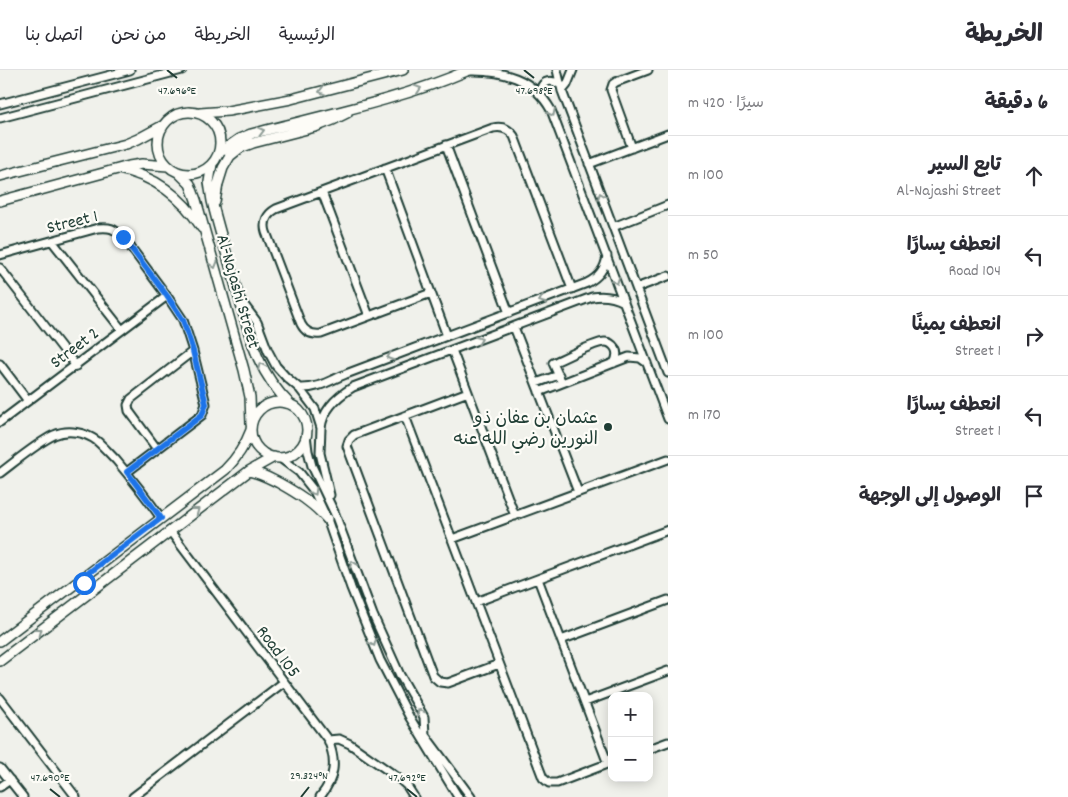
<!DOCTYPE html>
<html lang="ar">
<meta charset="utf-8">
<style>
:root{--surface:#fff;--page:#f7f7f7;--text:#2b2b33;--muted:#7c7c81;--line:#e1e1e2}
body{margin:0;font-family:Dekko,"Playpen Sans Arabic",sans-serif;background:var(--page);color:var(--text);direction:rtl}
.controls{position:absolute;right:15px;bottom:15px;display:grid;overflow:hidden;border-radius:10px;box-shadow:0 2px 12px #0003}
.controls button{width:45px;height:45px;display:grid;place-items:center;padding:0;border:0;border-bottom:1px solid var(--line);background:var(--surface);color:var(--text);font:25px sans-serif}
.stop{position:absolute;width:15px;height:15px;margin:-11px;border:4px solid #1a73e8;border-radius:50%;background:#fff}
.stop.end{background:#1a73e8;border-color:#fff;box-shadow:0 1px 5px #0008}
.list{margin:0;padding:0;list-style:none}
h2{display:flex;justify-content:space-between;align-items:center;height:65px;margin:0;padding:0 20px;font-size:21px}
h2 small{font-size:16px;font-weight:400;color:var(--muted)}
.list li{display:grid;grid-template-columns:32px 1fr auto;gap:15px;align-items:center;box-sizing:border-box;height:80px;padding:0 20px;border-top:1px solid var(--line)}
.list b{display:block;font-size:19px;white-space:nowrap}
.list p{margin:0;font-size:16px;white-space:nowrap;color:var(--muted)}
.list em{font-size:16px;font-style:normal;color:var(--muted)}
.icon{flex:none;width:28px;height:28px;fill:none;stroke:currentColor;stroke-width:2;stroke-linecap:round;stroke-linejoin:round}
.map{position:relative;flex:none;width:668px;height:727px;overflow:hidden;direction:ltr}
header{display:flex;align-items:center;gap:30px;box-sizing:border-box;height:70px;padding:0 25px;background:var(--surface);border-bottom:1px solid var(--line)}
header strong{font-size:24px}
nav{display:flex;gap:28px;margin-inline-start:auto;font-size:18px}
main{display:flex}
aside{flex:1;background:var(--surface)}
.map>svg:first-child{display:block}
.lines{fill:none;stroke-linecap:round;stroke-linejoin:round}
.minor-casing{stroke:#1f3d34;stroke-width:11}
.major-casing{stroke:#1f3d34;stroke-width:12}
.minor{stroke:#fdfcf7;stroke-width:7}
.major{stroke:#fdfcf7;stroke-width:9}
.oneway{stroke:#8e9c96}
.route{stroke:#1a73e8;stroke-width:6}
.ticks{fill:none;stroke:#1f3d34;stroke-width:2}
.poi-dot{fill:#1f3d34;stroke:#fdfcf7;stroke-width:2}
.labels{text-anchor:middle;stroke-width:4.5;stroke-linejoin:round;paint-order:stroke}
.street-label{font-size:18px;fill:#1f3d34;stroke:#fdfcf7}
.poi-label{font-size:18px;fill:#1f3d34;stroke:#fdfcf7;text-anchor:end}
.ticks-label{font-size:12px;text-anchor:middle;fill:#1f3d34;stroke:#fdfcf7;stroke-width:4.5;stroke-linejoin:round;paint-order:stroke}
</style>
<header>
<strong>الخريطة</strong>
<nav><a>الرئيسية</a><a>الخريطة</a><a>من نحن</a><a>اتصل بنا</a></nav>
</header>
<main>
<aside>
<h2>6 دقيقة<small>سيرًا · 420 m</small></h2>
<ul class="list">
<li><svg class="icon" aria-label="ahead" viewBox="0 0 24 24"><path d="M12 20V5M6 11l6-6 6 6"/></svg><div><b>تابع السير</b><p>Al-Najashi Street</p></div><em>100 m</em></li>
<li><svg class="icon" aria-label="left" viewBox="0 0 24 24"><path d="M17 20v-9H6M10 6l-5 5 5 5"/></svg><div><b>انعطف يسارًا</b><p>Road 104</p></div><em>50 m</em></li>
<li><svg class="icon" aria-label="right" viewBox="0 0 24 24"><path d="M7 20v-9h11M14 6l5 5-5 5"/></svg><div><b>انعطف يمينًا</b><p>Street 1</p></div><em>100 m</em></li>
<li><svg class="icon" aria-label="left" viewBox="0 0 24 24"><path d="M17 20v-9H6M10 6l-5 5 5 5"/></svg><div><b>انعطف يسارًا</b><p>Street 1</p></div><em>170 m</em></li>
<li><svg class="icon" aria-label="arrive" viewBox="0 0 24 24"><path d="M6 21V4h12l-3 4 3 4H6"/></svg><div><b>الوصول إلى الوجهة</b></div></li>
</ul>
</aside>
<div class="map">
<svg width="668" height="727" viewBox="0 0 668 727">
<rect width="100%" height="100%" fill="#f0f1eb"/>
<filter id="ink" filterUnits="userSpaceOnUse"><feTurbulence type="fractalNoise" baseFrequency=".02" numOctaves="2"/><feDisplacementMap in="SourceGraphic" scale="10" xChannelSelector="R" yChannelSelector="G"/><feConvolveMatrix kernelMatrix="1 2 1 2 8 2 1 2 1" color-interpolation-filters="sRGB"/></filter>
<g filter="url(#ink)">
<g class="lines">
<!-- minor casing -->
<g class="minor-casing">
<path id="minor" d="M557,0L562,21L668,303
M468,1C503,0 533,8 551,40L668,349
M562,21L567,15L573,0
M541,25C539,12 549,8 559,14
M0,34L130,0
M0,48L182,0
M446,75L509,243
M632,78L611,20L613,14L616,12L648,0
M589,94L668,64
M385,98L447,266
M322,122L369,246
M613,157L668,135
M52,171L122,260
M0,185L98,158C111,157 113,158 123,167L167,226L183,250L193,281L206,334L202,345L127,402
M0,198L76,296
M636,218L668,206
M431,223L321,264C312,265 305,262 301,254L266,162C263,152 267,144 276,139L493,58C502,56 509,59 514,66L572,219
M242,232L257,252L268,281L276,296L286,307L299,318L315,339L321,358L320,383L330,425
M514,257L578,422
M452,280L515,446
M0,294L28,331
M536,313L559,305
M562,313L553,293C564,288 595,272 605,272C609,272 613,275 615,278C618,283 617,288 614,293
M299,318C318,319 329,311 346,304L587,213C599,207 605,199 607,186
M468,322L354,365L349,370L347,376L433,606L440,612L448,613L499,594
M539,322L629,287L640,288L647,293
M405,346L543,708L549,713H557L612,692
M0,352L167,226
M321,358C323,340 338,326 353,317L592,227C604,225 613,226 624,232
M306,365L308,381L312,396L335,444L373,545L400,605L424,647L425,665L471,727
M157,379L129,341L128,335L131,329L193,281
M280,388L299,402L314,421L327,449L351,518L380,590L410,648L458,727
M0,403C16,391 37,373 54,365C68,359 85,362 97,371C104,377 110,384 116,390C132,409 147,428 161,448
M170,461L328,670C337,692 335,708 320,727
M452,469L668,389
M538,509L608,694
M476,532L668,460
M561,570L668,530
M0,628L76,727
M585,632L668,601
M328,670L339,669L350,674L397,707L407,716L414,727
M649,679L668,672
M0,698L23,727
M0,717L10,710
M133,727L284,612"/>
</g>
<!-- major casing -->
<g class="major-casing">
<path id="major" d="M158 73a31 31 0 1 1 62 0a31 31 0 1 1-62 0Z
M200,43L228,41L291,29L403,0
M219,83L239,69L251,64C324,45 400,30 469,0
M212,94L209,112L212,131C219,160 228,188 236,217C249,262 255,300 290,334
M119,99C155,106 182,127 202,158
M178,102L190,114L196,130L244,300L250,327L251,354
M0,106L126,74L138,69L162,56
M0,131L129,96L142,94L168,96
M215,132L218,114L223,98L230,86L240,78L253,73L315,57L333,50L347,43
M251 360a28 28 0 1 1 56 0a28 28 0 1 1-56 0Z
M249,401C260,403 269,408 279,413C297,423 313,433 327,449
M0,571L225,400C237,388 245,376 251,360
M0,591L249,401L274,387"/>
</g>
<!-- minor -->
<use href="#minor" class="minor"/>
<!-- major -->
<use href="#major" class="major"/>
</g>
<!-- one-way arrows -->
<defs><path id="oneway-chevron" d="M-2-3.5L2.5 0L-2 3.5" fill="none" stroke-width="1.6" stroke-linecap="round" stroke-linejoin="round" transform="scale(1.25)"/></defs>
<g class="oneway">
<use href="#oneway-chevron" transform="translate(418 19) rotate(-18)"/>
<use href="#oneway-chevron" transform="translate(322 21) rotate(165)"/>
<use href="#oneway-chevron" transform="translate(552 43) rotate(63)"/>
<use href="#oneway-chevron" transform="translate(261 61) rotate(-14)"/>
<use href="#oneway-chevron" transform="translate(601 126) rotate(-111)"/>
<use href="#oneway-chevron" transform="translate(214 195) rotate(74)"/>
<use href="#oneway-chevron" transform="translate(616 211) rotate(69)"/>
<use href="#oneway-chevron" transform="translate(542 230) rotate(159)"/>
<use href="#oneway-chevron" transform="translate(479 270) rotate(-21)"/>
<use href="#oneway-chevron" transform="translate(390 287) rotate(160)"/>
<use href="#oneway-chevron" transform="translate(261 296) rotate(-116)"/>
<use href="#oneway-chevron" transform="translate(314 422) rotate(59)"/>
<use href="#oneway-chevron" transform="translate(196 441) rotate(-37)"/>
<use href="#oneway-chevron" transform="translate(353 494) rotate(-110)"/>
<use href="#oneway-chevron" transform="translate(39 561) rotate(-37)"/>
<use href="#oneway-chevron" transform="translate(373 573) rotate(67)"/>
<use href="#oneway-chevron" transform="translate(420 642) rotate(-117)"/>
</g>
</g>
<g class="lines" filter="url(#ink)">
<!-- route -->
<path class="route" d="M84,513L78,511L161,448L127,402L202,345L206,334L193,281L183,250L167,226L123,167"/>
</g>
<!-- ticks -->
<path class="ticks" d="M167,0L177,8M524,0L534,8M50,719L60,727M407,719L417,727M301,727L309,717"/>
<!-- markers -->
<circle class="poi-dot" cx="608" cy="357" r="5"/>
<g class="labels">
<!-- street labels -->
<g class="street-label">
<text transform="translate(72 151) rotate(-14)" y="6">Street 1</text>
<text transform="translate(239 221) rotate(74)" y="6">Al-Najashi Street</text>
<text transform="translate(74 277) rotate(-37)" y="6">Street 2</text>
<text transform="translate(279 581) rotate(53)" y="6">Road 105</text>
</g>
<!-- poi labels -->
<g class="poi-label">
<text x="598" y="353">عثمان بن عفان ذو<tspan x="598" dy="21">النورين رضي الله عنه</tspan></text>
</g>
</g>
<g class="ticks-label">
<text x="177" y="24">47.696°E</text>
<text x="534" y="24">47.698°E</text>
<text x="309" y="709">29.324°N</text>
<text x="50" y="711">47.690°E</text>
<text x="407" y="711">47.692°E</text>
</g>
</svg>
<div class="controls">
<button>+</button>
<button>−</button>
</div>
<div class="stop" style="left:84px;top:513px"></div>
<div class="stop end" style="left:123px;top:167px"></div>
</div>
</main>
